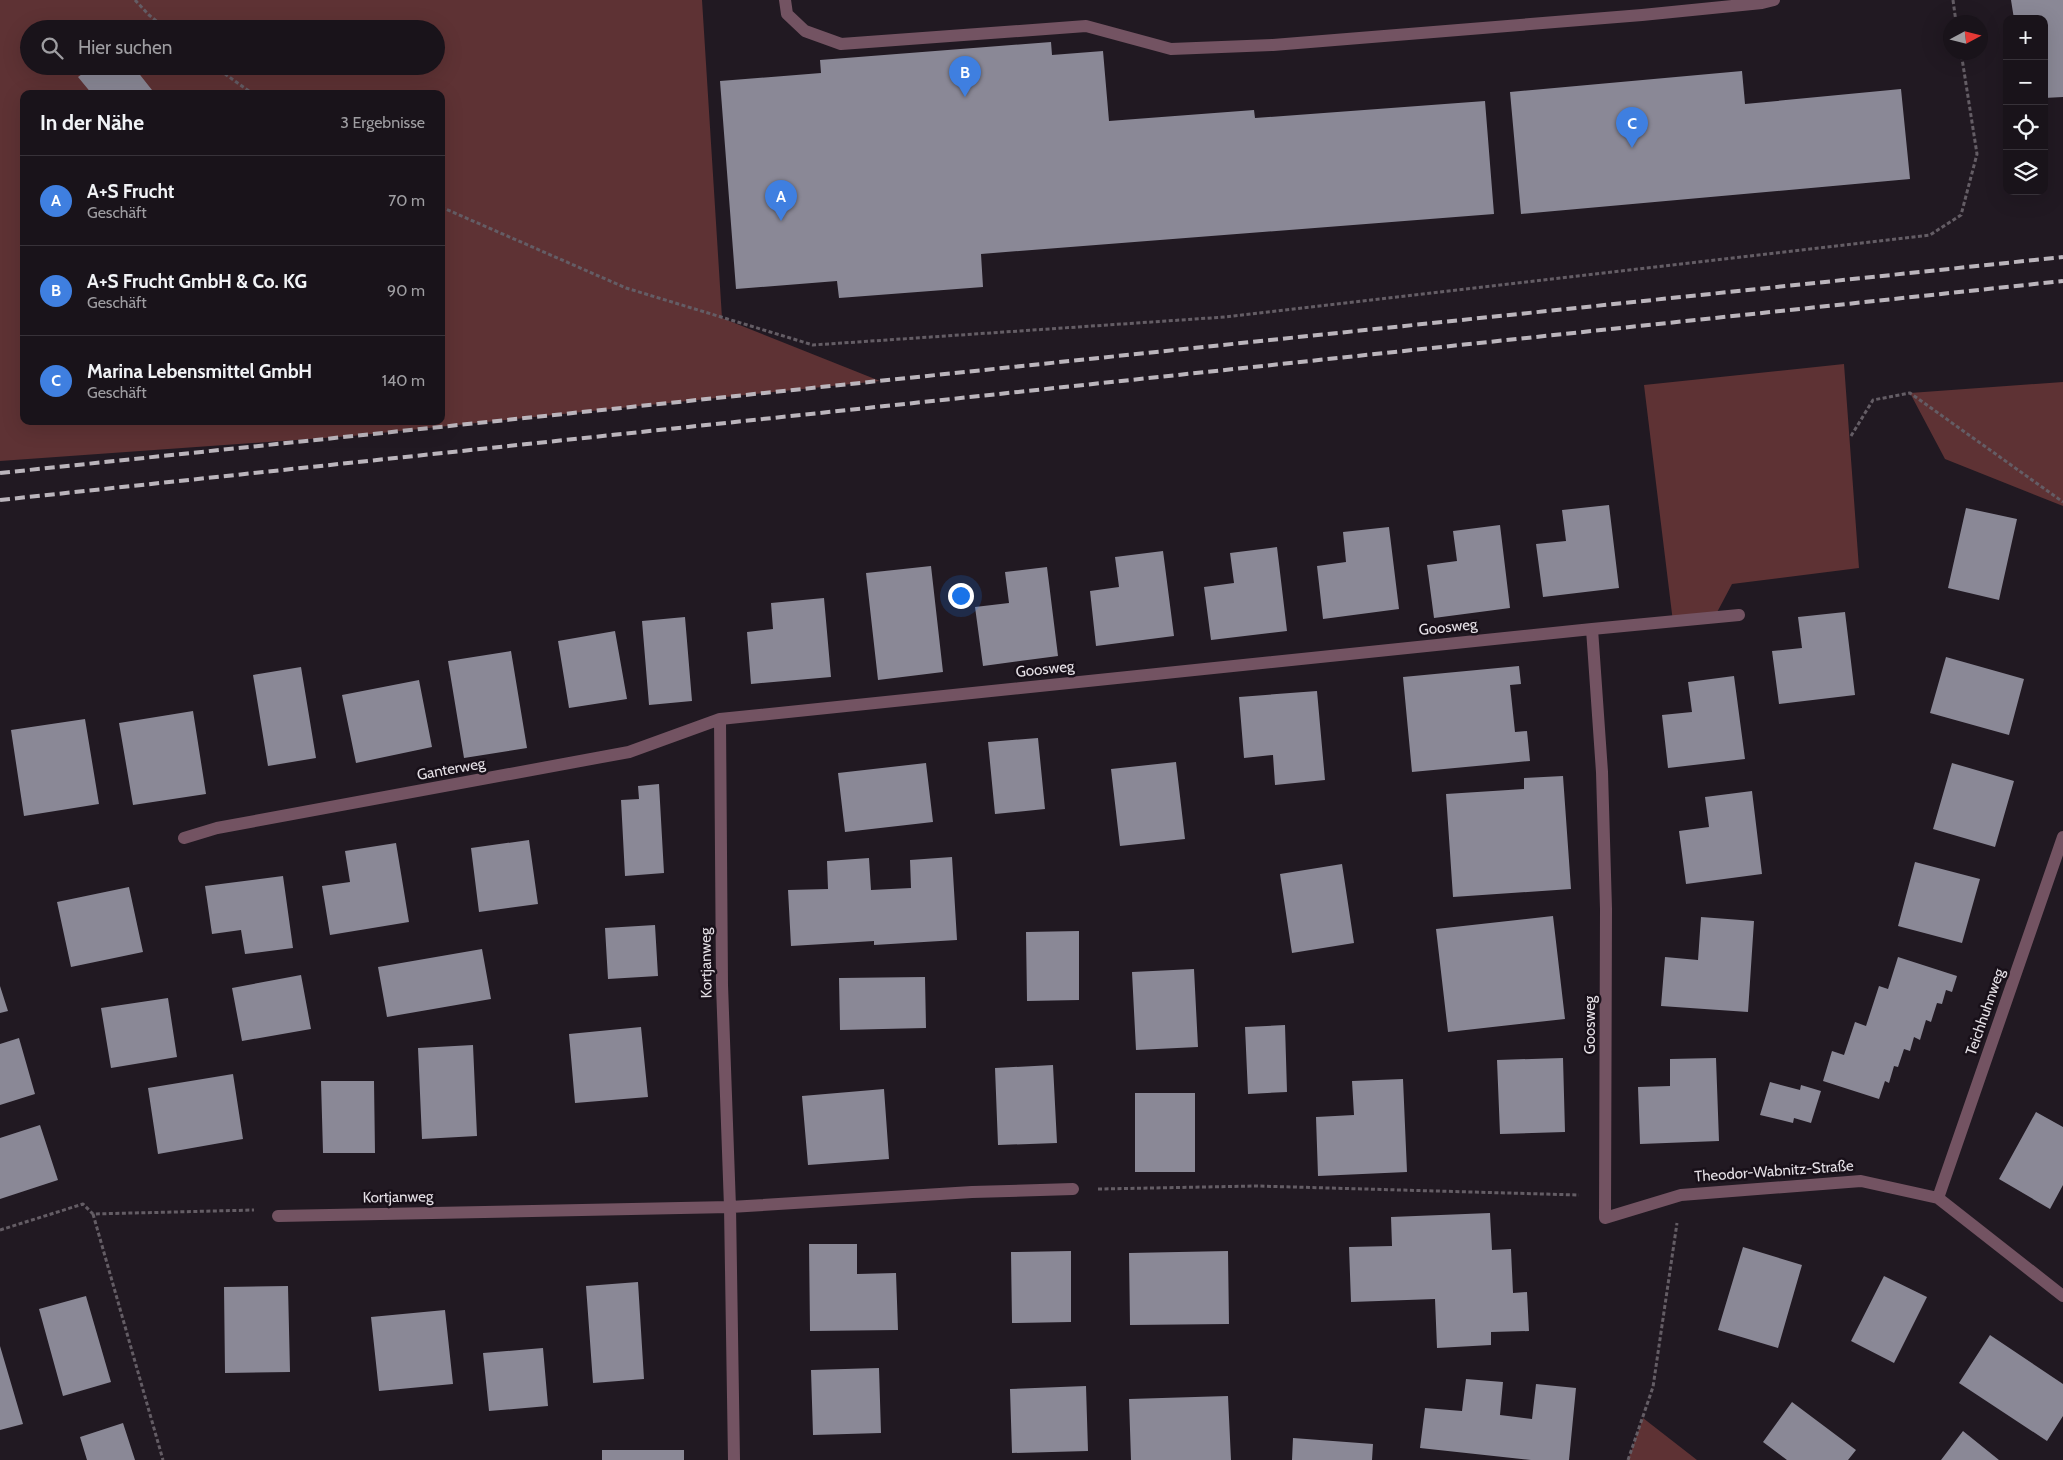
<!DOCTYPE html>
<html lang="de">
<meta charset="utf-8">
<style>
:root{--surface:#19131a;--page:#221c23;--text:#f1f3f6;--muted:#9f9ea2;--line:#373239;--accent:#5cceba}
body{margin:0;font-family:Cabin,sans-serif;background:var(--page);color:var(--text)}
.controls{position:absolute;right:15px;top:15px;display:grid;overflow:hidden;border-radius:10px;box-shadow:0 5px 20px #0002}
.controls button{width:45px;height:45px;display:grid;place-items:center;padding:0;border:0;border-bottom:1px solid var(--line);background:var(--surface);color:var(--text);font:25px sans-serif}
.compass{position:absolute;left:1943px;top:15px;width:45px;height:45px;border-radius:50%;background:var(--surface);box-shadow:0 5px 20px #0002;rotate:83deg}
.you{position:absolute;left:960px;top:595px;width:18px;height:18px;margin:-12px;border:4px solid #fff;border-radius:50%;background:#1a73e8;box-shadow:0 0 0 8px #1a73e833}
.badge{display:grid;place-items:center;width:32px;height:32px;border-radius:50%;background:var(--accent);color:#fff;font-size:16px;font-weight:700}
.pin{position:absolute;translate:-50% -41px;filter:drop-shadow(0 1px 2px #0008)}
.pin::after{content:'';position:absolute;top:26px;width:18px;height:15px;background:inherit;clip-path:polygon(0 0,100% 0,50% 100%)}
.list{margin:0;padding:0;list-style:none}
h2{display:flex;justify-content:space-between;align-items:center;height:65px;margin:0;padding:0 20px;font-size:21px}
h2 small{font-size:16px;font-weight:400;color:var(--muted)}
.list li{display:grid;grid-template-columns:32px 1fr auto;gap:15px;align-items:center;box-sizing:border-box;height:90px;padding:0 20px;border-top:1px solid var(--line)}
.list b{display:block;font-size:19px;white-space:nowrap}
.list p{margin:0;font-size:16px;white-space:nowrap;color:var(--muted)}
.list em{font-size:16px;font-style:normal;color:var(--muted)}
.icon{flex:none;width:28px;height:28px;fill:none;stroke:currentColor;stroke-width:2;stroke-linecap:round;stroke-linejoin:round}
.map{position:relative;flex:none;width:2063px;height:1460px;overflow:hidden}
.search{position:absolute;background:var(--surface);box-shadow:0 5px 20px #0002;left:20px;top:20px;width:425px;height:55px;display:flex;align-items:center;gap:12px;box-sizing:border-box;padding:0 18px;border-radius:28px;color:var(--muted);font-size:19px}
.panel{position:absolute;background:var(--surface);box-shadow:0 5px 20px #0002;left:20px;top:90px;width:425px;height:335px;border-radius:10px}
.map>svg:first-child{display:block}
.green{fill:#5e3234;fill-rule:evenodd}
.building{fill:#8a8896}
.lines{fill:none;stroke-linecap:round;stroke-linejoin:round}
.path{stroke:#645d65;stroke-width:3;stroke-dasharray:4 2.5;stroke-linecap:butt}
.minor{stroke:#735362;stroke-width:12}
.rail{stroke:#bbb5bc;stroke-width:4;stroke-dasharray:10 5;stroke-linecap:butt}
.labels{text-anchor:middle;stroke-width:5;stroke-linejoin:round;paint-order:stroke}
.street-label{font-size:15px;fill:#e5e0e6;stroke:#181019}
</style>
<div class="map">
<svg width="2063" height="1460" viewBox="0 0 2063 1460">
<rect width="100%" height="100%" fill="#211922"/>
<!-- green -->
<path class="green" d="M0,0H702L722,318L880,381L352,436L0,461ZM29,29H436V66H29ZM24,94H441V421H24Z
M1844,364L1859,568L1732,584L1714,618L1673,622L1644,385Z
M2063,382V506L1945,459L1910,393Z
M1643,1418L1697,1460H1628Z"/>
<!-- building -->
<path class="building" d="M2011,0H2063V97L2044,98V19H2014Z
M1051,42L1052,55L1103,51L1109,121L1254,110L1255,118L1485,101L1494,214L981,254L983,287L839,298L837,281L736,289L720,81L821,73L820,60Z
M93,66H133L152,90L147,94H92L78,77Z
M1742,71L1745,104L1901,89L1910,179L1521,214L1510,92Z
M1609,505L1619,588L1543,597L1536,544L1566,541L1562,510Z
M1966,508L2017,519L1999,600L1948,588Z
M1500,525L1510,608L1434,618L1427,565L1457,561L1453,531Z
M1389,527L1399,609L1323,619L1317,566L1346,562L1343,532Z
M1277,547L1287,631L1211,640L1204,587L1234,583L1230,553Z
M1163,551L1174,636L1096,646L1090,591L1119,587L1115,557Z
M931,566L943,672L878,680L866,573Z
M1047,567L1058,656L983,666L975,607L1009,603L1005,572Z
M824,598L831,677L751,684L747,632L773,629L771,603Z
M1845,612L1855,695L1779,704L1772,651L1802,648L1798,617Z
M685,617L692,701L649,705L642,621Z
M615,631L627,699L569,708L558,641Z
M511,651L527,748L464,758L448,661Z
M1946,657L2024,679L2009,735L1930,713Z
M1519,666L1521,684L1510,685L1515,732L1527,731L1530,761L1412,772L1403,677Z
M301,667L316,758L268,766L253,675Z
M1734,676L1745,759L1668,768L1662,715L1692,712L1688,682Z
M419,680L432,747L356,763L342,695Z
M1317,691L1325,780L1275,785L1273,755L1244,758L1239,697Z
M193,711L206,794L133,805L119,723Z
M85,719L99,804L24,816L11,730Z
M1038,738L1045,809L995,814L988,742Z
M1176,762L1185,839L1120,846L1111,769Z
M926,763L933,822L845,832L838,773Z
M1952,763L2014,781L1995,847L1933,829Z
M1563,776L1571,889L1453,897L1446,794L1524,789V778Z
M659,784L664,873L625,876L621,800L639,799L638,786Z
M1752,791L1762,874L1686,884L1679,831L1709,827L1705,797Z
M529,840L538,904L479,912L471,848Z
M396,843L409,922L330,935L322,886L350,882L345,851Z
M952,857L957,940L874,945V941L791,946L788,890L828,889L827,861L869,858L871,890L911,888L910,860Z
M1915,862L1980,879L1962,943L1898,926Z
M1342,864L1354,943L1292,953L1280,874Z
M283,876L293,948L245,954L241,930L212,934L205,886Z
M129,887L143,952L71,967L57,902Z
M1553,916L1565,1019L1448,1032L1436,929Z
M1701,917L1754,921L1748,1012L1661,1006L1665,957L1698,960Z
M655,925L658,976L608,979L605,928Z
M1079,931V1000L1027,1001L1026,932Z
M482,949L491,999L387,1017L378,967Z
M1898,957L1957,976L1952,992L1946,990L1942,1004L1937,1003L1931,1022L1926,1020L1920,1040L1914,1037L1910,1051L1904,1049L1898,1067L1894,1066L1889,1083L1885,1081L1879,1099L1823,1081L1832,1051L1844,1055L1855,1022L1866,1026L1879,986L1888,989Z
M1194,969L1198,1047L1136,1050L1132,972Z
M301,975L311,1029L242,1041L232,988Z
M925,977L926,1028L840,1030L839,978Z
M0,986L8,1011L0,1013Z
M168,998L177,1057L111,1068L101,1008Z
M1285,1025L1287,1092L1248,1094L1245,1027Z
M641,1027L648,1097L575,1103L569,1034Z
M19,1038L35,1094L0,1105V1044Z
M473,1045L477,1136L422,1139L418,1048Z
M1563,1058L1565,1132L1500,1134L1497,1060Z
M1716,1058L1719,1141L1640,1144L1638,1087L1670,1086V1059Z
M1053,1065L1057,1143L998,1145L995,1068Z
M233,1074L243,1139L158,1154L148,1088Z
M1403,1079L1407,1172L1318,1176L1316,1117L1354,1115L1352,1081Z
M321,1081H374L375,1153H323Z
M1770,1082L1800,1090L1801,1085L1821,1091L1811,1123L1794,1118L1793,1123L1760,1115Z
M884,1089L889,1159L808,1165L802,1096Z
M1135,1093H1195V1172H1135Z
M2036,1112L2063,1127V1185L2050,1209L1999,1179Z
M40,1125L58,1180L0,1199V1138Z
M1490,1213L1492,1250L1511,1249L1513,1293L1527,1292L1529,1331L1491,1332V1345L1437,1348L1435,1299L1351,1302L1349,1247L1392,1246L1391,1217Z
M809,1244H857V1274L896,1273L898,1330L810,1331Z
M1743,1247L1802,1265L1778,1348L1718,1330Z
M1071,1251V1322L1012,1323L1011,1252Z
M1228,1251L1229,1324L1130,1325L1129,1253Z
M1884,1276L1927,1297L1894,1363L1851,1341Z
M638,1282L644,1379L593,1383L586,1286Z
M288,1286L290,1372L225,1373L224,1287Z
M86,1296L111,1382L63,1396L39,1309Z
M445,1310L453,1384L379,1391L371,1317Z
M1990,1335L2063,1384V1416L2047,1441L1959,1383Z
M0,1346L23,1424L0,1430Z
M543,1348L548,1406L489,1411L483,1353Z
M879,1368L881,1433L813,1435L811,1370Z
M1466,1379L1503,1382L1500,1415L1532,1419L1536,1384L1576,1388L1569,1460H1531L1420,1448L1425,1408L1462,1411Z
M1086,1386L1088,1451L1012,1453L1010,1389Z
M1228,1396L1231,1460H1131L1129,1399Z
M1792,1402L1856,1450L1848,1460H1787L1763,1442Z
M123,1423L135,1460H87L80,1437Z
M1963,1431L1999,1460H1941Z
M1293,1438L1373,1444L1372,1460H1292Z
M602,1450H684V1460H602Z"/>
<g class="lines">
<!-- path -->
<path class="path" d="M135,0L149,15L166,29
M1953,0L1956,22
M214,66L253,94
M441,207L626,288L813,345L1225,317L1930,235L1961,215L1977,154L1961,52
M1851,436L1873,400L1910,393L2063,502
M1098,1189L1257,1186L1579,1195
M93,1214L163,1460
M0,1230L83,1204L93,1214L254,1210
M1628,1460L1653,1387L1677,1223"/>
<!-- minor -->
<path class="minor" d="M785,0L787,14L805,31L841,44L1086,26L1171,49L1273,45L1642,15L1762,3L1774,0
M1592,629L1739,615
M720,719L722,985L730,1207L734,1460
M184,838L217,828L629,752L720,719L1592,629L1602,772L1606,909L1605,1218L1681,1195L1861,1181L1938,1198L2063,1296
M1938,1198L2063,837
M278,1216L730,1207L972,1192L1073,1189"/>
<!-- rail -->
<path class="rail" d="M0,473L2063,257
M0,500L2063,281"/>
</g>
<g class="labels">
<!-- street labels -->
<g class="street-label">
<text transform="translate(1448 627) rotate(-6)" y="5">Goosweg</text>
<text transform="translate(1045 669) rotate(-6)" y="5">Goosweg</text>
<text transform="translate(451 769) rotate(-10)" y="5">Ganterweg</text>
<text transform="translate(706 963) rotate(-91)" y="5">Kortjanweg</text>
<text transform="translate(1985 1012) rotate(-71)" y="5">Teichhuhnweg</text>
<text transform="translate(1590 1025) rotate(-90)" y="5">Goosweg</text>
<text transform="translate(1774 1171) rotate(-4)" y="5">Theodor-Wabnitz-Straße</text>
<text transform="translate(398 1197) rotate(-1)" y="5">Kortjanweg</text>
</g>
</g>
</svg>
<div class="controls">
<button>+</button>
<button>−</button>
<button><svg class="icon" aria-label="locate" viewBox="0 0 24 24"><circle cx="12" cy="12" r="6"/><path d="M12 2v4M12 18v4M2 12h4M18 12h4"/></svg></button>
<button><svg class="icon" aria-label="layers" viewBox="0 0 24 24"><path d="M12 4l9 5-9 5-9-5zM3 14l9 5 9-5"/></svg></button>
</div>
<svg class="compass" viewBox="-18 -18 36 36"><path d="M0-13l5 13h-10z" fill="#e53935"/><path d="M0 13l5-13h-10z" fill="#9f9ea2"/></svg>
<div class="you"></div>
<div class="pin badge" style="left:781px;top:221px;background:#3f7fe0">A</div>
<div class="pin badge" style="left:965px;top:97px;background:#3f7fe0">B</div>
<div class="pin badge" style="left:1632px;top:148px;background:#3f7fe0">C</div>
<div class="search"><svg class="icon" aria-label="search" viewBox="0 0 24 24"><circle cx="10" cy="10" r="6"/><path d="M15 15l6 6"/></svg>Hier suchen</div>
<section class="panel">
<h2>In der Nähe<small>3 Ergebnisse</small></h2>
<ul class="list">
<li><span class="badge" style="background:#3f7fe0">A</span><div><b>A+S Frucht</b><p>Geschäft</p></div><em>70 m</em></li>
<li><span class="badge" style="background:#3f7fe0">B</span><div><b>A+S Frucht GmbH &amp; Co. KG</b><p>Geschäft</p></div><em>90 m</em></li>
<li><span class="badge" style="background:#3f7fe0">C</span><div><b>Marina Lebensmittel GmbH</b><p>Geschäft</p></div><em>140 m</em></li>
</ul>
</section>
</div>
